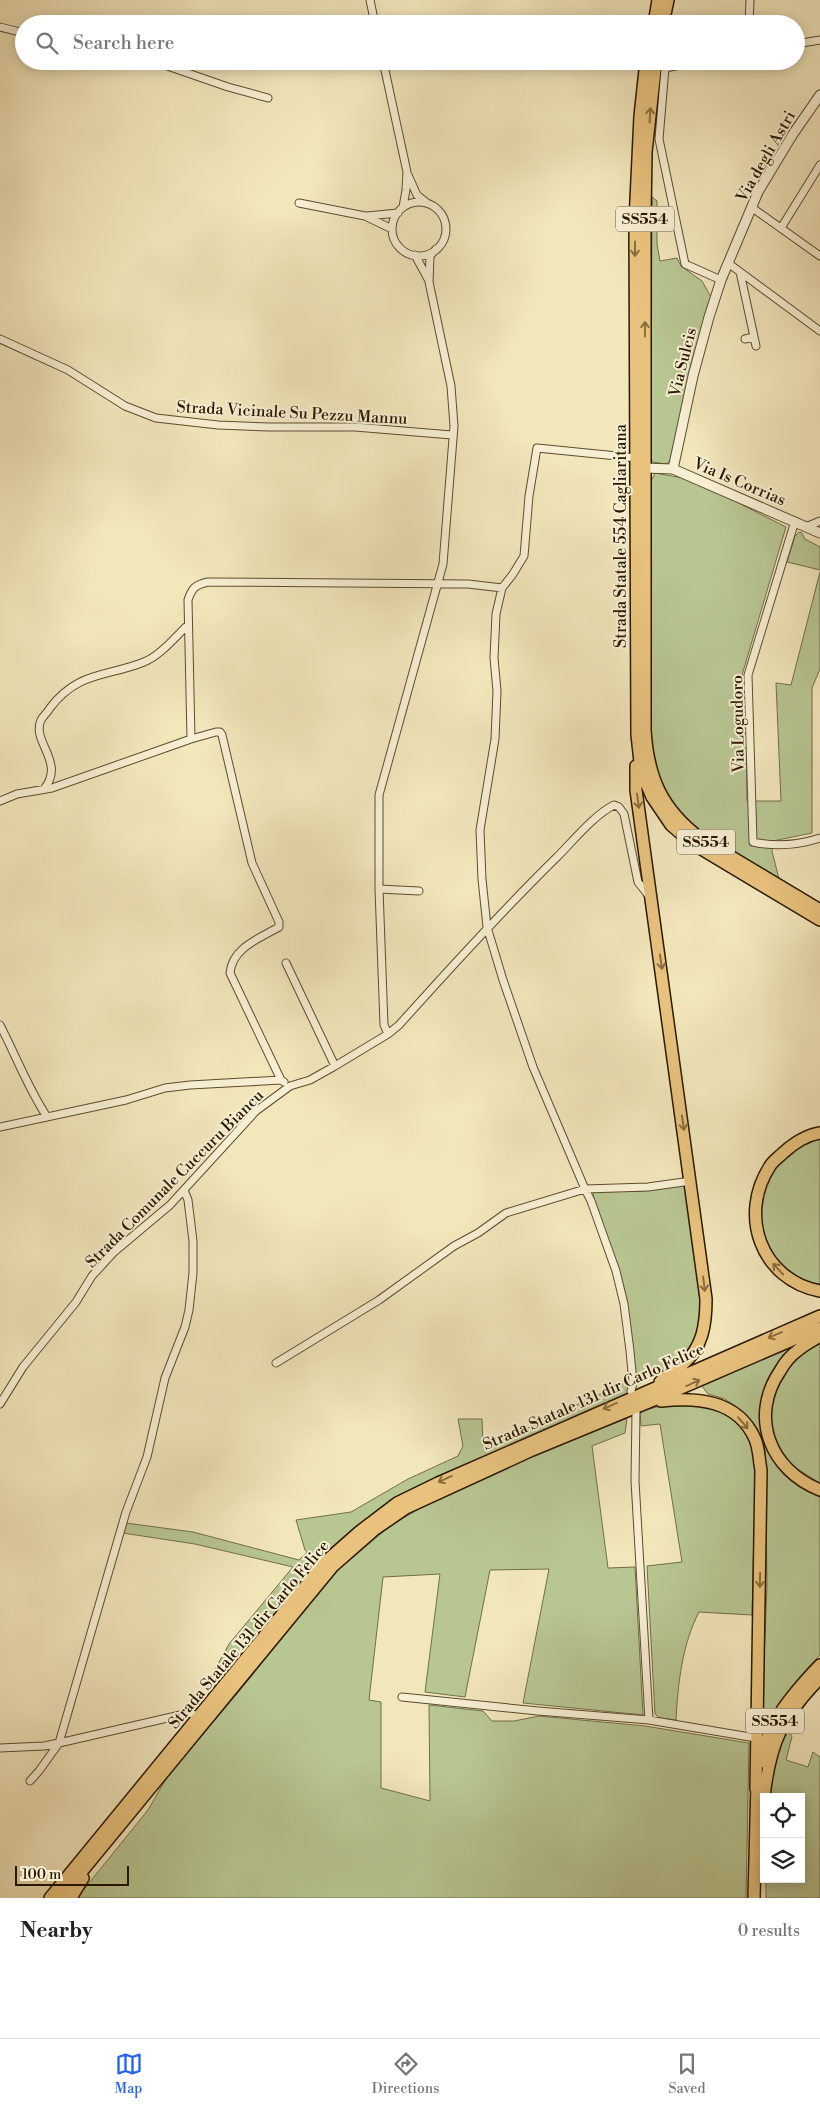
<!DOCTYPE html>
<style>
:root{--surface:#fff;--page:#f6f6f6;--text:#222;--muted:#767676;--line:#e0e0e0;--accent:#2563eb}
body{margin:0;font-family:"Libre Bodoni",serif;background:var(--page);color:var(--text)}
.controls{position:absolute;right:15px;bottom:15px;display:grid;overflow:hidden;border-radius:0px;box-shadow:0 2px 12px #0003}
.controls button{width:45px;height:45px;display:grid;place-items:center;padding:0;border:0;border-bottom:1px solid var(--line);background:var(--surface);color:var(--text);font:25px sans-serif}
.scale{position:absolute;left:15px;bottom:12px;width:114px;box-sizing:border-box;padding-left:5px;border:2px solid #2a1800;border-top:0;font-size:14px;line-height:18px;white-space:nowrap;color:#2a1800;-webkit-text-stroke:4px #f7efd3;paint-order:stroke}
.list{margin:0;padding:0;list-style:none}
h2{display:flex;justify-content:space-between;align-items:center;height:65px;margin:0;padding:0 20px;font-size:21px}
h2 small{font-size:16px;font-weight:400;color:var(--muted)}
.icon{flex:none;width:28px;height:28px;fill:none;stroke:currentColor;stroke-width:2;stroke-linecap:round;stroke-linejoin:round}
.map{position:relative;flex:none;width:820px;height:1898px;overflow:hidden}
.search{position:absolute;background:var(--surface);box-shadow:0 2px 12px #0003;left:15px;right:15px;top:15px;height:55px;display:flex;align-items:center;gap:12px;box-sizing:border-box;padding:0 18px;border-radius:28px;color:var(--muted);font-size:19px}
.sheet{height:140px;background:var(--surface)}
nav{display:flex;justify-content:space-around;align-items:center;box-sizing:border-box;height:70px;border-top:1px solid var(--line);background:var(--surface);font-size:14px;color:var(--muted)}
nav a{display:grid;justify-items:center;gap:2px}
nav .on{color:var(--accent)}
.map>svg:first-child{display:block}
.green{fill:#b8c692;stroke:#716f49}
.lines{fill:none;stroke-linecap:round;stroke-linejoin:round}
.minor-casing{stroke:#5c4c2f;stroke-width:9}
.tertiary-casing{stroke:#5c4c2f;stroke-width:11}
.trunk-casing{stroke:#2a1800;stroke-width:14}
.minor{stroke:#f7efd3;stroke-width:7}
.tertiary{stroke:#f7efd3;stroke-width:9}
.trunk{stroke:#e9c37e;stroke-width:11}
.oneway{stroke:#8a6e3f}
.labels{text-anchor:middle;stroke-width:4;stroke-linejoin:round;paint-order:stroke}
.shield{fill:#f7efd3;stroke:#68583f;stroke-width:1}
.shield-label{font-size:15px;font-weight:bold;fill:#2a1800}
.street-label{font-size:16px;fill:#2a1800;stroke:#f7efd3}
</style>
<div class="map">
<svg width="820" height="1898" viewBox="0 0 820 1898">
<rect width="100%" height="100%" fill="#f2e6bb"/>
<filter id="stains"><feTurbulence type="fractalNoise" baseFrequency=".004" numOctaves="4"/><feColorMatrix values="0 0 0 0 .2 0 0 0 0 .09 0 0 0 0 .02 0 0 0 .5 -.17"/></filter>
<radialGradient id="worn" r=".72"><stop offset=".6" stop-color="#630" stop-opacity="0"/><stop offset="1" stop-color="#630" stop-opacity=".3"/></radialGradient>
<!-- green -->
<path class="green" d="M652,197L657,201V244L660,261L677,258L681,266L702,281L711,297L671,460L666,464L652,462L651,454Z
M655,473L683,478L717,492L786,527L742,675L746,722L747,801H781L776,683L791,685L820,572V669L812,688V833L773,841L772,851L779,879C745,859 704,842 679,812C666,796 658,776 654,757C648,723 651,689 651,655C651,597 651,539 651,481Z
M799,532L802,533L805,539L820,547V570L787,562L795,536Z
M820,1138V1285C813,1283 805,1281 798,1277C765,1257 753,1219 767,1184C773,1170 781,1156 795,1148C803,1144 812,1141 820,1138Z
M683,1184L685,1185L702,1313L695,1338L686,1352L675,1363L639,1384L634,1366L626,1301L593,1195L594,1192L644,1191Z
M820,1340V1483L794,1467L781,1452L773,1435L769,1418L770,1396L790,1364Z
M798,1341C757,1376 744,1430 785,1472C795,1483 805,1492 820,1494V1655C795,1680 782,1698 766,1729H761L767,1586L765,1450L757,1428L744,1413L725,1399L708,1394L701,1385Z
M629,1381V1393L390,1502L363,1521L337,1544L209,1694L207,1684L229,1644L293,1567L195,1544L123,1533L126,1523L193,1532L299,1560L307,1552L305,1550L296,1520L351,1512L408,1479L458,1456L463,1446L458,1419H482L483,1446L493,1445L565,1410Z
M678,1402L726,1410L751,1437L756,1453L752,1615L699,1612C682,1645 678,1683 676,1720L660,1718L655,1714L647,1566L682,1562L660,1424L641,1426L640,1411Z
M627,1418L625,1433L592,1446L608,1568L635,1567L643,1715L523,1703L549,1569L490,1570L465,1697L425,1692L440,1574L383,1577L369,1700L381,1702V1788L430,1801L429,1705L483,1711L492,1721H514L539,1716L645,1726L749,1743L746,1898H77L148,1810L170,1772L236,1695L337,1571L390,1526L434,1500L527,1458Z
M789,1731L792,1737L786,1760L808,1767L813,1752L820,1757V1898H766V1879H801V1797H768C771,1775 775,1748 789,1731Z"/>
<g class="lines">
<!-- minor casing -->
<g class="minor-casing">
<path id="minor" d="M370,0L375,24
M749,24L750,0
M0,27L24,33
M796,44L820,40
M153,61L228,87L268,98
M383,61L407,172L406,190L403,207
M701,61L665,68L659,139L685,264L721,280
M408,175L417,195L427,203
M392 229a27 27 0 1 1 54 0a27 27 0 1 1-54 0Z
M299,203L365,216L392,229
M751,207L820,256
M367,216L398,213
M781,228L820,165
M415,255L428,279
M728,263L820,331
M740,272L756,346
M0,339L68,370L125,406L156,418L218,425L269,427H355L452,435
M745,339L754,337
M637,458L537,448L529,496L524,556L513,574L502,588L496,614L494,658L497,691L495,739L480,830L482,879L487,927L503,980L533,1067L585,1189L648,1187L691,1181
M795,521L748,675L753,842C776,847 798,845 820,838
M806,527L820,521
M44,789C66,762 31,742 41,720C43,716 48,712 50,708C78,671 107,677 144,662C161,655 175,637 188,625
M0,801L17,794L52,788L191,739
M379,889L419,891
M286,963L335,1066
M0,1025C16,1056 28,1088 47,1117
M388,1034L384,1025L379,889V795L443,564L454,426L451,386L429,282L430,256L436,249
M281,1080L230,973C232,948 260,938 279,927V922L252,863L222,735L220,732H216L191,739L188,600C192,588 195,585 208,582L468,584L502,588
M0,1127L126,1100L165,1088L190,1085L281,1080L284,1082
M276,1363L379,1300L454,1246L478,1233L506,1213L585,1189L591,1201L616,1271L624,1304L630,1351L633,1383L631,1391
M0,1404L23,1367L76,1302L92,1276L114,1252L170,1205L256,1111L290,1086L310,1080L335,1066L388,1034L399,1025C451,967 502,911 557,857C573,841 594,815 614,805L619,807L624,814L638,882L649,896
M636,1411L635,1481L649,1720
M402,1697L538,1711L649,1720L756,1738
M0,1748L44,1746L59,1743L126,1512L147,1457L165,1378L185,1327L189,1310L193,1273V1241L188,1200L184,1190
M30,1781L39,1771L59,1743L189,1713L199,1716"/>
</g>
<!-- tertiary casing -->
<g class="tertiary-casing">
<path id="tertiary" d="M645,468L673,469L820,533
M673,469L693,376L709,317L721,280L758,192L793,134L820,95"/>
</g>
<!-- trunk casing -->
<g class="trunk-casing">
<path id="trunk" d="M654,24L658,0
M663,24L668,0
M646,61L640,116L635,221L637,735L641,771L652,797L671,825L693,844L820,920
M656,61L646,152L645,215V730C648,778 662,809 700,838L820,910
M636,766V790L706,1299C706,1324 703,1348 682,1365C673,1372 669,1372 660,1382
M820,1133C807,1135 793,1144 783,1153C779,1157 773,1161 770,1166C738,1215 761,1280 820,1291
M820,1336C812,1341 804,1345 797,1351C790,1356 784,1364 780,1371C749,1417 770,1470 820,1490
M661,1401C697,1397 738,1400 755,1439C759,1448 759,1460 761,1470L756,1789
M761,1762C767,1723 793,1693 820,1665
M764,1797C770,1743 782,1717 820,1678
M50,1898L325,1562L359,1532L397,1503L438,1483L820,1316
M60,1898L333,1566L374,1530L406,1508L530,1451L649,1402L820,1328
M71,1898L83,1878
M754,1898L757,1782"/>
</g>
<!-- minor -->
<use href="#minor" class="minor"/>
<!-- tertiary -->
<use href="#tertiary" class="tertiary"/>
<!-- trunk -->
<use href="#trunk" class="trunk"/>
</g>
<!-- one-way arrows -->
<defs><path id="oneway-shaft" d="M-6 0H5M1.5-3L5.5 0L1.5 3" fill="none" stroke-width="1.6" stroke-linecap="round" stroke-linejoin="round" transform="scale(1.25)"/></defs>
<g class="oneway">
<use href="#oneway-shaft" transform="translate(650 115) rotate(-87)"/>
<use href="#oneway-shaft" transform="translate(635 249) rotate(90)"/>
<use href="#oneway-shaft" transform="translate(645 329) rotate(-90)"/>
<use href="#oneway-shaft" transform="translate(638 801) rotate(82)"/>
<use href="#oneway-shaft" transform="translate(661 962) rotate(82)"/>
<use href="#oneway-shaft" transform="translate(683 1123) rotate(82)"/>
<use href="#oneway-shaft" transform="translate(778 1269) rotate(-133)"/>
<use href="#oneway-shaft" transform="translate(704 1284) rotate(83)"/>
<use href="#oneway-shaft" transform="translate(775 1335) rotate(157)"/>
<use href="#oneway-shaft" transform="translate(693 1383) rotate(-24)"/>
<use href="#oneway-shaft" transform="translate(610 1406) rotate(156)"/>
<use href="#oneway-shaft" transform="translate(743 1423) rotate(49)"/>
<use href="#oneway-shaft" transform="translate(445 1479) rotate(156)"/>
<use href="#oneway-shaft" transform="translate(760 1580) rotate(91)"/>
</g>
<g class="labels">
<!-- shield labels -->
<g class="shield">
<rect x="616" y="206.5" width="58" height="25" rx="4"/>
<rect x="677" y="829.5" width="58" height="25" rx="4"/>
<rect x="746" y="1708.5" width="58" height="25" rx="4"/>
</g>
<g class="shield-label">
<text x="645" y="224">SS554</text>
<text x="706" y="847">SS554</text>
<text x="775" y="1726">SS554</text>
</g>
<!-- street labels -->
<g class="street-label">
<text transform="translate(765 156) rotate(-60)" y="6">Via degli Astri</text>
<text transform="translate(682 362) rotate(-76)" y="6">Via Sulcis</text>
<text transform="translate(292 412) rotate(3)" y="6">Strada Vicinale Su Pezzu Mannu</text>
<text transform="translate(740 481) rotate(23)" y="6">Via Is Corrias</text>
<text transform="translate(620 536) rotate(-90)" y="6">Strada Statale 554 Cagliaritana</text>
<text transform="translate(737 724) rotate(-91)" y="6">Via Logudoro</text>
<text transform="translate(174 1178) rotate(-45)" y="6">Strada Comunale Cuccuru Biancu</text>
<text transform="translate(593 1396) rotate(-24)" y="6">Strada Statale 131 dir Carlo Felice</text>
<text transform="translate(248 1634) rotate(-50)" y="6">Strada Statale 131 dir Carlo Felice</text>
</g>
</g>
<rect width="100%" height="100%" filter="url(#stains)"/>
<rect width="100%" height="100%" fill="url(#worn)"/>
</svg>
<div class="controls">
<button><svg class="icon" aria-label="locate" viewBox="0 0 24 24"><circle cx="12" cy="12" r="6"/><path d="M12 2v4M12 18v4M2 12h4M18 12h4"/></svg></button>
<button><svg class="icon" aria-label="layers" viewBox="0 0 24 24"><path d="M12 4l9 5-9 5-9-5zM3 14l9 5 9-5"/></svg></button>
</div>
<div class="scale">100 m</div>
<div class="search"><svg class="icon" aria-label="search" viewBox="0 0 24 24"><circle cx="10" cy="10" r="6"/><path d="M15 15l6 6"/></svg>Search here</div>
</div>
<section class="sheet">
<h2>Nearby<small>0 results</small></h2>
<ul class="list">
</ul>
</section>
<nav>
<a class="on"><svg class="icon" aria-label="map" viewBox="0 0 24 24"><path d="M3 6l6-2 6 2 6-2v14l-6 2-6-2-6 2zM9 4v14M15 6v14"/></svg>Map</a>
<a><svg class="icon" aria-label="directions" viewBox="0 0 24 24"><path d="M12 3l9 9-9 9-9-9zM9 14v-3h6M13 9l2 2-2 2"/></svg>Directions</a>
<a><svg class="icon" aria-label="saved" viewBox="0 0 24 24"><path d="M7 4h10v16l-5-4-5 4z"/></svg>Saved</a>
</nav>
